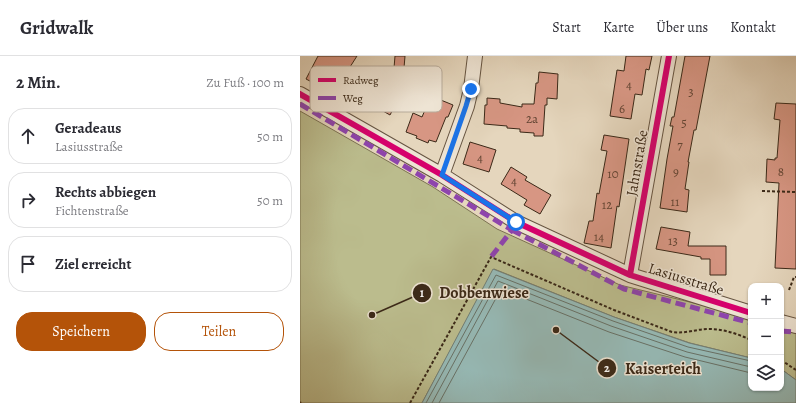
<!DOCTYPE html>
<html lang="de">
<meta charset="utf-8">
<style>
:root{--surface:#fff;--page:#f7f7f7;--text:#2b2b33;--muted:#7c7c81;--line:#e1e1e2;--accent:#b45309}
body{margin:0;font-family:Alegreya,serif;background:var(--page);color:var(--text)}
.controls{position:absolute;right:12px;bottom:12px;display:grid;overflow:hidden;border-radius:8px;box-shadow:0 1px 3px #0004}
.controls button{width:36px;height:36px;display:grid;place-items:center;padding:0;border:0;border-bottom:1px solid var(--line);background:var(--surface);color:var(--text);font:20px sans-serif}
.stop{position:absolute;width:12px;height:12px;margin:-9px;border:3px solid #1a73e8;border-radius:50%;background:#fff}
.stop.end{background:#1a73e8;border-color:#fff;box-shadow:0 1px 4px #0008}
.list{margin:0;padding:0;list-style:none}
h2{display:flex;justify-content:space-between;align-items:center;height:52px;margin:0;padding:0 16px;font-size:17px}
h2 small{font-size:13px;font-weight:400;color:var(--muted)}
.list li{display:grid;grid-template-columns:26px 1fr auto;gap:12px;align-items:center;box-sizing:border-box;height:56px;margin:0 8px 8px;padding:0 8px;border:1px solid var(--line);border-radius:16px}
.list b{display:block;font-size:15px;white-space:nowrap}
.list p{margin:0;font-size:13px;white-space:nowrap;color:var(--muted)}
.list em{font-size:13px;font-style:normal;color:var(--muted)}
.actions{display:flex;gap:8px;padding:12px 16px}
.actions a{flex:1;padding:9px 0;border:1px solid var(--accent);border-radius:16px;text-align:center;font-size:14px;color:var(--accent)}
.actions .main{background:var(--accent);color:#fff}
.icon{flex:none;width:22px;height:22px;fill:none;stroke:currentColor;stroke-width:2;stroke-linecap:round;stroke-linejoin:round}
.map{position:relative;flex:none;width:496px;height:347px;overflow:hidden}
header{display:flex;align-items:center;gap:24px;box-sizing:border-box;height:56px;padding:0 20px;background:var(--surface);border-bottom:1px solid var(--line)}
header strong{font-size:19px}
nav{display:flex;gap:22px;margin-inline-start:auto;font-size:14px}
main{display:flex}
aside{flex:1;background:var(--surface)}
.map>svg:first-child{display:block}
.green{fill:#bbbc8d;stroke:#7b7252}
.water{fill:#96b9b5;stroke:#727f76}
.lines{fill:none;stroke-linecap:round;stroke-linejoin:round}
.shore{stroke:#687166;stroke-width:1}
.building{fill:#d79683;stroke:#3b2918}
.minor-casing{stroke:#665441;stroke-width:16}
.path{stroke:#3b2918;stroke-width:2;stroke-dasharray:3 2;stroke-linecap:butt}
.minor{stroke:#eee4d4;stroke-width:14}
.quiet{stroke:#8e44ad;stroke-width:5;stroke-dasharray:10 5;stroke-linecap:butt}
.cycleway-casing{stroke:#eee4d4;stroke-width:8}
.cycleway{stroke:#d6006c;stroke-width:6}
.route{stroke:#1a73e8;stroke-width:5}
.labels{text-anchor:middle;stroke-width:3;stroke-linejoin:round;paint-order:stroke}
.number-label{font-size:13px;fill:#624433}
.street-label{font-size:15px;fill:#3b2918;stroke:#eee4d4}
.key{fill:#eee4d4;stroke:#b8ac9c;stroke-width:1}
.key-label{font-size:11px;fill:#3b2918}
.leader{fill:none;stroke:#3b2918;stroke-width:1.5}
.callout-dot{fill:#3b2918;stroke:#eee4d4;stroke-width:1.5}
.mark-label{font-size:12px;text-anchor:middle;font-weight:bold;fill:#fff}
.callout-label{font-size:16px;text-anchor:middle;font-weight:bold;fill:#3b2918;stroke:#eee4d4;stroke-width:3;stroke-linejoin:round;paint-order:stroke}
</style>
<header>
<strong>Gridwalk</strong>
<nav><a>Start</a><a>Karte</a><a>Über uns</a><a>Kontakt</a></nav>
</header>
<main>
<aside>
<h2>2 Min.<small>Zu Fuß · 100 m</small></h2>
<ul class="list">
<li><svg class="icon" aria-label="ahead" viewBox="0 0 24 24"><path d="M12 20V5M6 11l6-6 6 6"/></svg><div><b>Geradeaus</b><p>Lasiusstraße</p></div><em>50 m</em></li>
<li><svg class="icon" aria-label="right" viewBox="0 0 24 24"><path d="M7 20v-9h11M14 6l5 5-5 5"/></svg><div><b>Rechts abbiegen</b><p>Fichtenstraße</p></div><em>50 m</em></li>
<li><svg class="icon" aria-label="arrive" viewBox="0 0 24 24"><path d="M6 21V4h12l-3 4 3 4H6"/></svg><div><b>Ziel erreicht</b></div></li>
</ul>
<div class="actions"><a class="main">Speichern</a><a>Teilen</a></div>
</aside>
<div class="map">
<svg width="496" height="347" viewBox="0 0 496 347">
<rect width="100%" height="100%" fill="#e5d6bd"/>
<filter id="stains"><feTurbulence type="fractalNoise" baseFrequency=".005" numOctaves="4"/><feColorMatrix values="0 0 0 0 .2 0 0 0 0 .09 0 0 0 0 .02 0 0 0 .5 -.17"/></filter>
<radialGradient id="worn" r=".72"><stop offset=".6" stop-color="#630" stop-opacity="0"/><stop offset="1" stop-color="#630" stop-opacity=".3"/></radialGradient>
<!-- green -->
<path class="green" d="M0,55L133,131L197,173L320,229L451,261V302L390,287L314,261L194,213L122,347H0Z
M481,268L496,272V324L481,313Z"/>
<!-- water -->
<path class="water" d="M193,213L314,261L389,287L451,302V332H481V313L496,324V347H122Z"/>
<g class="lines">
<!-- shore -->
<path class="shore" d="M126,347L196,219L313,265L388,291L451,305
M132,347L198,225L311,270L387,296L451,311
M139,347L201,233L309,276L385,301L451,317"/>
</g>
<!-- building -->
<path class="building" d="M18,0H57L43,22L73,39L79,29L100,40L90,59L62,43L56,54L36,42L37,39L6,23Z
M95,0H105L104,12H94Z
M326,0H352L349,14L346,13L342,39L335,38L331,63L310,60L317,14L324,15Z
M385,0H410L396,74H394L388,106H389L385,133L389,134L387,156L360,152L367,103L373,70H370L372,61H374Z
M239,16L258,18L257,43L247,42V49H245L243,80H234V77L220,76V73L207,72V70L184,68L185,49H187V42L200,43V47L222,51V48H234L236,27H238Z
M131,40L153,49L148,61H146L136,86L129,84L128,87L116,82L117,80L106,76L113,57L122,61Z
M476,47L496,48V213L475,212L479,127L466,126L467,103L475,104V102H477L480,64L474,63Z
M304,79L329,83L319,151L317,150L311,192L284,187L289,165H293L297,137L299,138L307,95L301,94Z
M170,86L196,94L189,116L163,108Z
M211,111L227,121L225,124L251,139L240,158L224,149L227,144L201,128Z
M361,171L390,176L388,190H426V219H410V203H401V201L356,193Z"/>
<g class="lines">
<!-- minor casing -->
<g class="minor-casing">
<path id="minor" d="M0,38L142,119L216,166L330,219L451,257
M142,119L167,50L171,33L175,0
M330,219L369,0
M481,266L496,270"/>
</g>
<!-- path -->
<path class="path" d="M462,135L496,136
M489,234L494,221H496
M481,304L496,314
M0,346L1,347
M110,347L191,201L314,254L372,276C385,278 396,273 409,273C424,273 438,278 451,284"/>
<!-- minor -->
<use href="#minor" class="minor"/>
<!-- quiet -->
<path class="quiet" d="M0,48L212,174L191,201
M212,174L324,233L451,267
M481,275L496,276"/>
<!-- cycleway casing -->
<g class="cycleway-casing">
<path id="cycleway" d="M0,38L142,119L216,166L330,219L451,257
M330,219L369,0"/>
</g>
<!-- cycleway -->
<use href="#cycleway" class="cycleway"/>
</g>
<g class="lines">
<!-- route -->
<path class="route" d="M171,33L166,50L142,119L216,166"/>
</g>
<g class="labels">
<!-- number labels -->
<g class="number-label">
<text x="329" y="33">4</text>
<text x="391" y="40">3</text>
<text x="322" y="57">6</text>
<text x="232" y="67">2a</text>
<text x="384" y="71">5</text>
<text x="380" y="93">7</text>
<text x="180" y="106">4</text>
<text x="376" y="120">9</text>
<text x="481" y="120">8</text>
<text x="313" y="122">10</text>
<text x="214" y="129">4</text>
<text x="375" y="150">11</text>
<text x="307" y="153">12</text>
<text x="299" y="185">14</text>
<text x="373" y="189">13</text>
</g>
<!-- street labels -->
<g class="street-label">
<text transform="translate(337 107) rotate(-80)" y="5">Jahnstraße</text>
<text transform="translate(386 223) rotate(17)" y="5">Lasiusstraße</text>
</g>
</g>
<!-- legend -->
<rect x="10" y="10" width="132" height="46" rx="6" class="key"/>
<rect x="18" y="22" width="18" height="4" fill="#d6006c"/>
<rect x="18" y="40" width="18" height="4" fill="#8e44ad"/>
<g class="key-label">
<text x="43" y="28">Radweg</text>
<text x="43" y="46">Weg</text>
</g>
<!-- callouts -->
<path class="leader" d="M72 259L122 237M256 274L307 312"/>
<g class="callout-dot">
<circle cx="72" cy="259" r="4"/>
<circle cx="256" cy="274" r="4"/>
<circle cx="122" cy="237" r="10"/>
<circle cx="307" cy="312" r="10"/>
</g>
<g class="mark-label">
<text x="122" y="241">1</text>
<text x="307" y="316">2</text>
</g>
<g class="callout-label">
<text x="184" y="242">Dobbenwiese</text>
<text x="363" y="318">Kaiserteich</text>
</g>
<rect width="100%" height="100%" filter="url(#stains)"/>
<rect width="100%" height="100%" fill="url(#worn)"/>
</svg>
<div class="controls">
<button>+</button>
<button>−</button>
<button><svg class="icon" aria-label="layers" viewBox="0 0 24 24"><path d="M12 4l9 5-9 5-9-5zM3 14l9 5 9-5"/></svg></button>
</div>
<div class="stop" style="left:216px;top:166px"></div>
<div class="stop end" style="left:171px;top:33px"></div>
</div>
</main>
